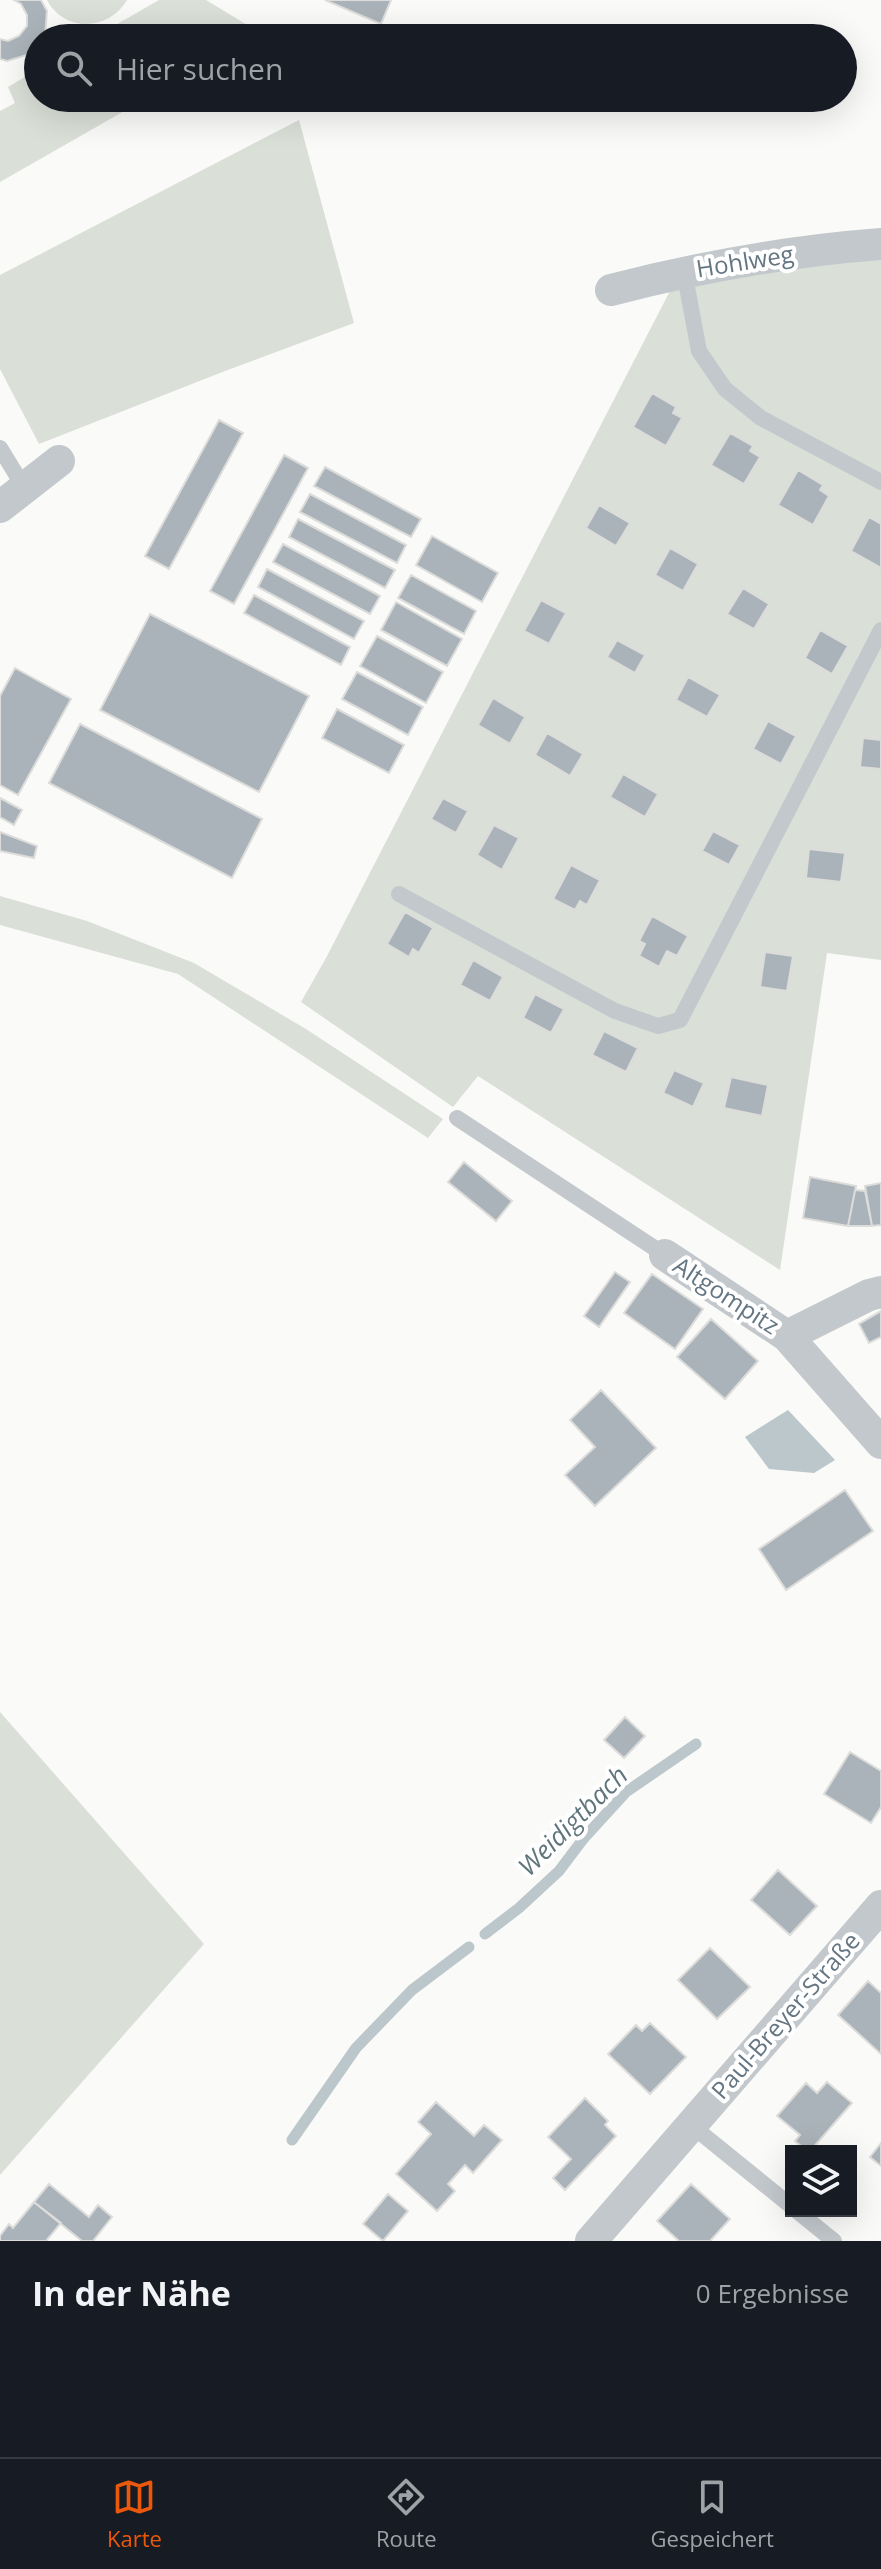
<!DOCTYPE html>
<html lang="de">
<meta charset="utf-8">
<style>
:root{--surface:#171b24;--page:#242831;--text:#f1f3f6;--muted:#9ea1a6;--line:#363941;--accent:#ea580c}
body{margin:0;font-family:"Open Sans",sans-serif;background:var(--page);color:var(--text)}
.controls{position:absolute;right:24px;bottom:24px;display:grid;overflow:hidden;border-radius:0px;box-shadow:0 8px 32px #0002}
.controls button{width:72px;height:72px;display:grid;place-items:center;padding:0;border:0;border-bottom:2px solid var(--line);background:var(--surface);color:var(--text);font:40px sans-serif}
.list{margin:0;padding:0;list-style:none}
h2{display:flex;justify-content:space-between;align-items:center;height:104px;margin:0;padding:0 32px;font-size:34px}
h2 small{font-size:26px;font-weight:400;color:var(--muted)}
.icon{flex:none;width:44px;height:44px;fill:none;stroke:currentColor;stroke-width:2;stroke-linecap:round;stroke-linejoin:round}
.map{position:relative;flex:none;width:881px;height:2241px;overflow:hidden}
.search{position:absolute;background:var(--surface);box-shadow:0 8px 32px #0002;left:24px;right:24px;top:24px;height:88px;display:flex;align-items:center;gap:20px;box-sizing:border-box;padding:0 28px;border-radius:44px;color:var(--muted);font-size:30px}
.sheet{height:216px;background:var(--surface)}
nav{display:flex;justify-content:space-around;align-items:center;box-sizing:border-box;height:112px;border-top:2px solid var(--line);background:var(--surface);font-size:22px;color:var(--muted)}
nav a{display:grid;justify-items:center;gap:4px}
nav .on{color:var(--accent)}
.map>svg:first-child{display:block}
.green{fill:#dadfd7}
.water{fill:#bbc7cb}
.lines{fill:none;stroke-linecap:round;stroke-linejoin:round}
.stream{stroke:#bbc7cb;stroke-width:11}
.building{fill:#aab3b9;stroke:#dcdcda;stroke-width:2}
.service{stroke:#c3c8cc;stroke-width:16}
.minor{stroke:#c3c8cc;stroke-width:32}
.labels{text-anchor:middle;stroke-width:8;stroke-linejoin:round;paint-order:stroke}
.street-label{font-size:24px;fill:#657683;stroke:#fff}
.water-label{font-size:26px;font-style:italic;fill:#60757c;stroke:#fff}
</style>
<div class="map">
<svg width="881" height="2241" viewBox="0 0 881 2241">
<rect width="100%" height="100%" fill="#fafaf8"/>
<!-- green -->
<path class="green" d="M47,0H127C109,31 64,33 47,0Z
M159,0H206L249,26L247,38H93Z
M38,69V98H147L0,182V111L15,103L8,87Z
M299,120L354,323L225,371L39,444L0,369V275Z
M881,253V960L827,953L780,1270L478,1076L453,1107L301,1002L326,958L672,287Z
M0,896L87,921L194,963L306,1029L443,1119L428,1138L178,974L0,925Z
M0,1712L204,1944L0,2175Z"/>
<!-- water -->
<path class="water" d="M788,1410L835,1460L814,1473L769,1469L745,1437Z"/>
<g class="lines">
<!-- stream -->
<path class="stream" d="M485,1934L519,1908L559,1871L584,1838L626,1792L696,1744
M292,2140L356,2048L412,1990L469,1947"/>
</g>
<!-- building -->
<path class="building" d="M14,0H41L47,11L45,35L38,38V43L30,54L7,61L0,59V39L8,41L19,36L27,26V15L21,4Z
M325,0H391L381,24Z
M652,393L676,407L673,413L682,418L666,446L633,427Z
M219,420L243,433L169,569L145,556Z
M730,433L753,446L750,451L760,457L744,484L711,465Z
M284,455L308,468L234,604L210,591Z
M325,467L421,519L411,537L314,486Z
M798,470L823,485L820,490L829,496L813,525L778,505Z
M310,494L406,545L397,563L300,512Z
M599,505L630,523L616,546L586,528Z
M869,517L881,524V568L851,551Z
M298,519L395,570L385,588L289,537Z
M432,536L498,573L482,602L416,565Z
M283,544L380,596L370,614L273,562Z
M670,548L698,564L683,591L655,575Z
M267,569L364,621L354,639L258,587Z
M411,575L476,611L464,634L398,598Z
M743,588L769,604L754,629L727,614Z
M254,595L350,647L341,665L244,613Z
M541,600L566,613L549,644L524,631Z
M396,602L462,639L447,666L381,630Z
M150,614L309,696L259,792L100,710Z
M820,630L848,646L832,674L805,658Z
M377,636L443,672L426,703L360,666Z
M617,640L645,655L635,673L607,657Z
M15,668L71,699L18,795L0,785V696Z
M357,672L423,707L408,735L342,699Z
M688,677L720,695L707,717L676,700Z
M493,698L525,717L510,744L478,725Z
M337,709L404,745L389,773L322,738Z
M768,721L796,736L781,764L753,749Z
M80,724L262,819L232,878L49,783Z
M547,733L583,754L570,776L535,755Z
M863,738L881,740V769L860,767Z
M623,774L658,794L645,817L610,797Z
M0,798L22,810L14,825L0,817Z
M443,798L468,811L456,833L431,819Z
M494,825L519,838L502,870L477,855Z
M713,831L740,845L729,865L702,851Z
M0,832L37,846L34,858L0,851Z
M809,849L845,853L841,882L806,878Z
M571,865L600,880L587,905L580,901L575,910L553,899Z
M405,912L433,928L419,953L413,949L409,957L387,944Z
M652,916L688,936L677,956L667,951L659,967L639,956L645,944L639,941Z
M765,952L793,956L787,991L760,987Z
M473,960L503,977L490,1001L460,985Z
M535,994L564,1009L551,1033L523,1018Z
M604,1031L638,1048L626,1072L592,1055Z
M674,1070L704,1083L693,1107L663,1093Z
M731,1077L768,1085L762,1116L724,1108Z
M464,1162L512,1201L496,1221L448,1182Z
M810,1177L856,1186L848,1226L803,1218Z
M881,1183V1225L872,1226L865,1186Z
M855,1190L865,1191L872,1226H848Z
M615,1272L630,1282L599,1327L584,1316Z
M652,1274L703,1309L675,1349L624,1313Z
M881,1311V1337L869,1343L859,1324Z
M711,1319L758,1361L725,1399L677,1357Z
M601,1390L656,1448L595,1506L565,1475L595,1447L570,1420Z
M845,1490L873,1531L786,1590L759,1549Z
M625,1717L645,1736L624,1758L604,1740Z
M850,1752L881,1771V1807L871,1823L824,1794Z
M778,1870L817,1906L790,1935L751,1900Z
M710,1948L750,1987L717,2019L678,1980Z
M868,1981L881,1993V2054L838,2015Z
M650,2023L686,2057L650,2094L608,2054L636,2025L642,2031Z
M827,2082L852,2103L810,2151H807L795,2141L800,2135L777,2116L806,2083L817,2093Z
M585,2098L608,2121L605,2125L616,2136L565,2190L553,2178L571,2159L548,2137Z
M436,2102L474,2136L484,2125L502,2140L473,2173L465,2165L448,2184L455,2191L437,2211L396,2174L431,2134L418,2122Z
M881,2143V2166L870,2157Z
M49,2184L89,2217L98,2205L112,2217L93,2241H82L34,2202Z
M691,2184L730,2219L710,2241H679L657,2221Z
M388,2194L408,2211L383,2241L363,2224Z
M34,2202L61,2223L46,2241H0V2236L9,2224L13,2228Z"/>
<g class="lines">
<!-- service -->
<path class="service" d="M684,271L699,351L725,389L761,418L881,482
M0,448L25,489
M399,894L615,1011L658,1026L680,1020L881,630
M457,1118L665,1255
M691,2125L791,2206
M797,2211L834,2241"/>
<!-- minor -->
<path class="minor" d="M611,290C700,267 790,251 881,244
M0,507L59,461
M665,1255L787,1336L881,1443
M787,1336L869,1295L881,1292
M591,2241L881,1906"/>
</g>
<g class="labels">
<!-- street labels -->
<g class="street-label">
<text transform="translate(745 262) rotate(-9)" y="8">Hohlweg</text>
<text transform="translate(726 1296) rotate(33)" y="8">Altgompitz</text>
<text transform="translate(786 2016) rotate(-49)" y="8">Paul-Breyer-Straße</text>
</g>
<!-- water labels -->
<g class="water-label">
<text transform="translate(573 1821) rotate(-45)" y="9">Weidigtbach</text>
</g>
</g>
</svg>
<div class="controls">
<button><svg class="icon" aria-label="layers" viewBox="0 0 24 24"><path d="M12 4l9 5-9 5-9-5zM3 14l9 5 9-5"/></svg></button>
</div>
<div class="search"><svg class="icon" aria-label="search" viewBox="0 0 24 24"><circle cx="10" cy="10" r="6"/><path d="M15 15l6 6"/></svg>Hier suchen</div>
</div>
<section class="sheet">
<h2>In der Nähe<small>0 Ergebnisse</small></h2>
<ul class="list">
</ul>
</section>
<nav>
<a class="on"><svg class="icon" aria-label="map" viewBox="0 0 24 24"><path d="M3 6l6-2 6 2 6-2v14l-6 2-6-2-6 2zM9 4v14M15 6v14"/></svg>Karte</a>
<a><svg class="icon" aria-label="directions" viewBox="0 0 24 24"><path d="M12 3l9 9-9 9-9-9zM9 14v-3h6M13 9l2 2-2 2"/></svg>Route</a>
<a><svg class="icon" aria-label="saved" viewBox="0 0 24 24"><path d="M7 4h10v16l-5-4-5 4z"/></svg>Gespeichert</a>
</nav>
